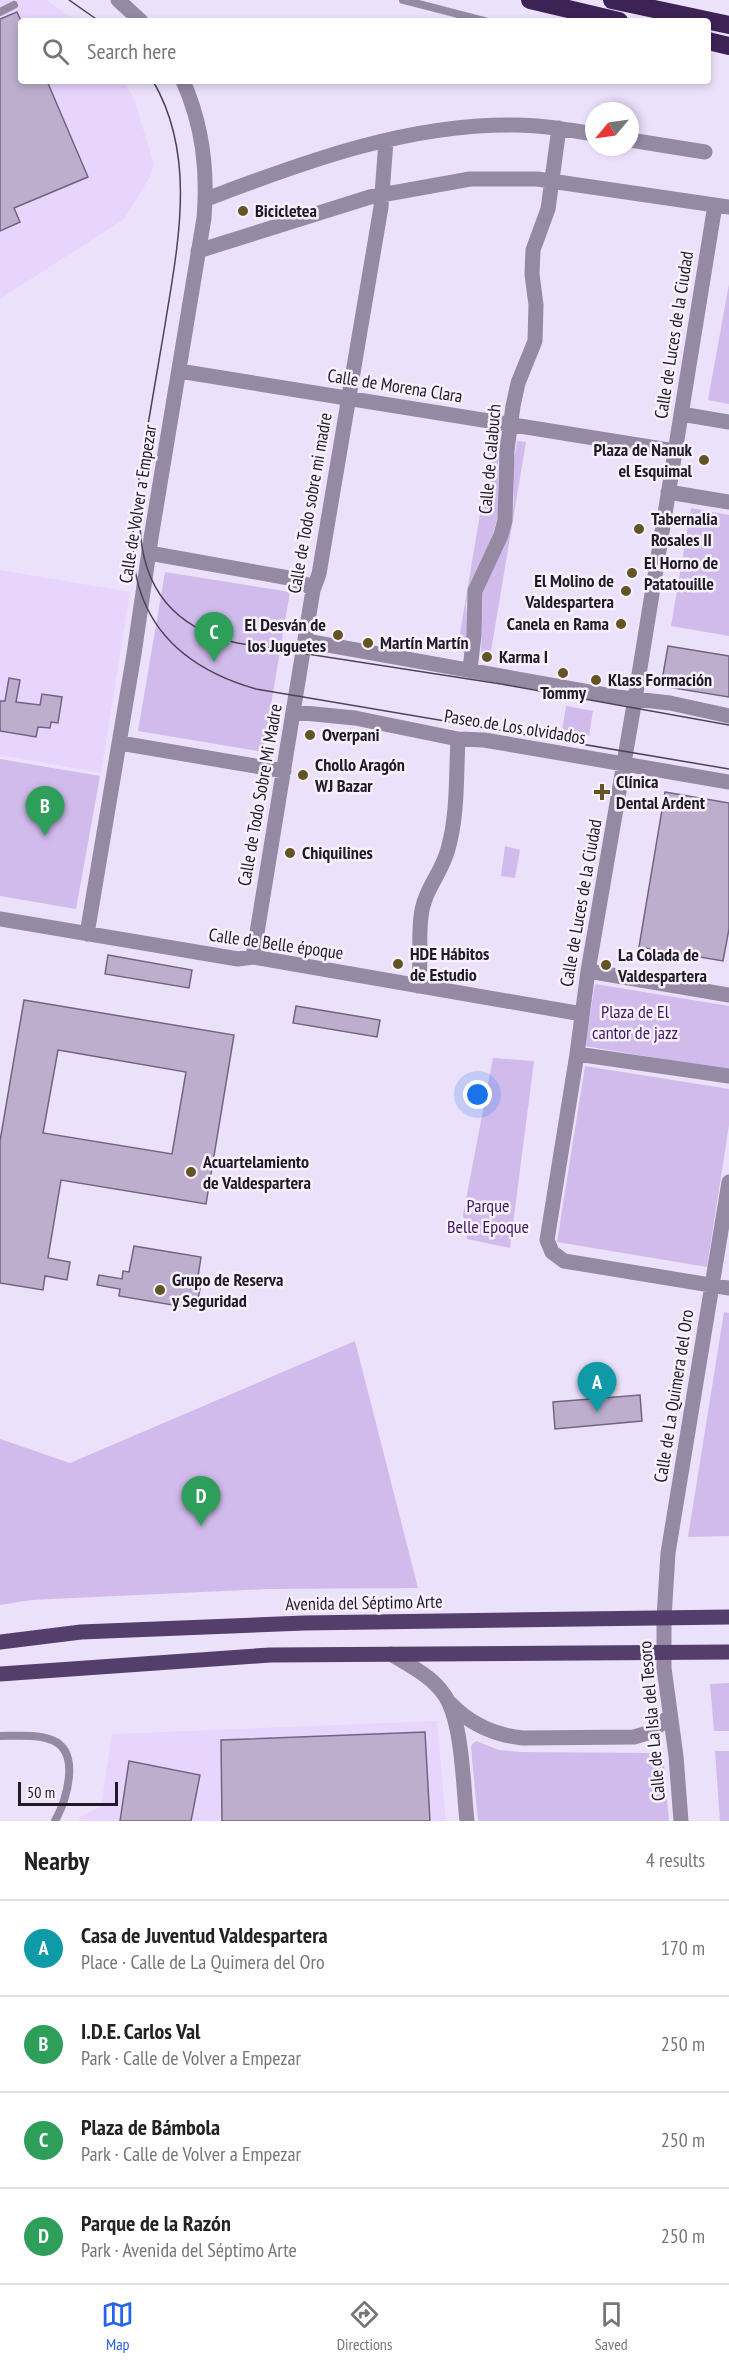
<!DOCTYPE html>
<meta charset="utf-8">
<style>
:root{--surface:#fff;--page:#f6f6f6;--text:#222;--muted:#767676;--line:#e0e0e0;--accent:#2563eb}
body{margin:0;font-family:"PT Sans Narrow",sans-serif;background:var(--page);color:var(--text)}
.compass{position:absolute;left:585px;top:102px;width:54px;height:54px;border-radius:50%;background:var(--surface);box-shadow:0 3px 9px #0003;rotate:241deg}
.scale{position:absolute;left:18px;bottom:15px;width:100px;box-sizing:border-box;padding-left:6px;border:3px solid #1f1a25;border-top:0;font-size:16px;line-height:21px;white-space:nowrap;color:#1f1a25;-webkit-text-stroke:4px #f7f1fe;paint-order:stroke}
.you{position:absolute;left:478px;top:1095px;width:21px;height:21px;margin:-15px;border:4px solid #fff;border-radius:50%;background:#1a73e8;box-shadow:0 0 0 9px #1a73e833}
.badge{display:grid;place-items:center;width:39px;height:39px;border-radius:50%;background:var(--accent);color:#fff;font-size:20px;font-weight:700}
.pin{position:absolute;translate:-50% -50px;filter:drop-shadow(0 2px 3px #0008)}
.pin::after{content:'';position:absolute;top:32px;width:21px;height:18px;background:inherit;clip-path:polygon(0 0,100% 0,50% 100%)}
.list{margin:0;padding:0;list-style:none}
h2{display:flex;justify-content:space-between;align-items:center;height:78px;margin:0;padding:0 24px;font-size:26px}
h2 small{font-size:20px;font-weight:400;color:var(--muted)}
.list li{display:grid;grid-template-columns:39px 1fr auto;gap:18px;align-items:center;box-sizing:border-box;height:96px;padding:0 24px;border-top:2px solid var(--line)}
.list b{display:block;font-size:22px;white-space:nowrap}
.list p{margin:0;font-size:20px;white-space:nowrap;color:var(--muted)}
.list em{font-size:20px;font-style:normal;color:var(--muted)}
.icon{flex:none;width:33px;height:33px;fill:none;stroke:currentColor;stroke-width:2;stroke-linecap:round;stroke-linejoin:round}
.map{position:relative;flex:none;width:729px;height:1821px;overflow:hidden}
.search{position:absolute;background:var(--surface);box-shadow:0 3px 9px #0003;left:18px;right:18px;top:18px;height:66px;display:flex;align-items:center;gap:15px;box-sizing:border-box;padding:0 21px;border-radius:6px;color:var(--muted);font-size:22px}
.sheet{height:462px;background:var(--surface)}
nav{display:flex;justify-content:space-around;align-items:center;box-sizing:border-box;height:84px;border-top:2px solid var(--line);background:var(--surface);font-size:16px;color:var(--muted)}
nav a{display:grid;justify-items:center;gap:3px}
nav .on{color:var(--accent)}
.map>svg:first-child{display:block}
.built{fill:#e7d5fd}
.green{fill:#d1bbec}
.building{fill:#bdaece;stroke:#716481;stroke-width:1.5;fill-rule:evenodd}
.lines{fill:none;stroke-linecap:round;stroke-linejoin:round}
.lane{stroke:#9589a4;stroke-width:8}
.street{stroke:#9589a4;stroke-width:15}
.primary{stroke:#543e6b;stroke-width:15}
.highway{stroke:#3d2256;stroke-width:18}
.tram{stroke:#4b4553;stroke-width:1.5}
.poi-dot{fill:#625522;stroke:#f7f1fe;stroke-width:2}
.labels{text-anchor:middle;stroke-width:5;stroke-linejoin:round;paint-order:stroke}
.poi-label{font-size:18px;font-weight:bold;fill:#1f1a25;stroke:#f7f1fe;text-anchor:start}
.street-label{font-size:18px;fill:#1f1a25;stroke:#f7f1fe}
.park-label{font-size:18px;fill:#3f1860;stroke:#f7f1fe}
</style>
<div class="map">
<svg width="729" height="1821" viewBox="0 0 729 1821">
<rect width="100%" height="100%" fill="#ece1fb"/>
<!-- built -->
<path class="built" d="M0,0H46L77,21H21V81H124L135,101L154,165L150,177L124,219L0,299Z
M0,570L130,592L101,773L0,755Z
M437,1721L446,1821H79L80,1817L101,1806L112,1734Z"/>
<!-- green -->
<path class="green" d="M729,284V404L708,400Z
M493,437L502,438L498,464V516L493,534L470,584L466,604L468,635L466,653L457,651Z
M517,441L526,442L490,657L481,655L483,592L512,521L514,500L513,467Z
M691,508L729,515V636L671,626Z
M165,572L290,592L263,752L138,731Z
M566,706L593,711L589,736L562,731Z
M0,759L100,776L76,909L0,896Z
M505,846L520,850L515,878L501,876Z
M595,984L729,1006V1070L585,1046Z
M493,1058L534,1061L510,1248L467,1239L463,1215Z
M585,1066L729,1089V1125L707,1267L557,1242Z
M724,1312L729,1313V1536L688,1537Z
M355,1341L418,1588L269,1589L31,1600L0,1605V1439L70,1463Z
M729,1683V1731H714L710,1684Z
M476,1741L499,1750L520,1752L653,1753L662,1759L664,1764L669,1821H478L471,1748L472,1744Z
M715,1751H729V1821H720Z"/>
<!-- building -->
<path class="building" d="M17,12L21,21V81H47L88,177L14,208L20,222L0,231V19Z
M668,646L729,656V697L661,686Z
M9,678L20,680L16,702L40,705L42,694L62,697L58,723L51,722L50,728L38,727L36,737L0,731V701H5Z
M665,792L729,803V929L723,961L639,947Z
M108,955L192,970L189,988L105,974Z
M24,1000L234,1035L206,1204L61,1180L48,1258L70,1262L67,1280L45,1276L43,1290L0,1283V1141ZM58,1050L186,1072L172,1154L43,1133Z
M296,1006L380,1020L377,1037L293,1023Z
M134,1246L201,1257L197,1283L201,1284L196,1309L119,1296L120,1289L97,1285L99,1275L122,1279L123,1271L129,1272Z
M640,1395L642,1421L555,1429L553,1402Z
M425,1732L430,1821H222L221,1740Z
M129,1761L200,1775L191,1821H120Z"/>
<g class="lines">
<!-- lane -->
<path class="lane" d="M403,0L485,21
M0,12L14,5
M0,1736C16,1736 37,1734 52,1740C82,1752 66,1801 55,1821"/>
<!-- street -->
<path class="street" d="M118,0L141,21
M630,140L705,152
M212,197C309,160 411,123 517,125C543,125 569,130 594,134
M715,205L635,699L588,971L577,1054L547,1240L552,1252L564,1261L729,1288
M198,251L370,197L470,179H537L729,207
M179,371L675,451
M681,414L729,422
M668,492L729,502
M149,553L289,578L307,585L313,590
M306,641L617,697L670,703L729,716
M470,669L474,635L475,591L501,535L505,520L507,450L513,406L518,383L535,341L536,305L532,274L533,250L548,209L559,128
M294,712L355,718L458,739L484,740L729,782
M120,743L284,771
M0,919L238,959L253,957L582,1014
M87,934L134,654L151,538L204,218C208,170 203,126 183,81
M253,957L313,590L319,574L381,207L386,141
M588,971L729,995
M418,986C422,962 418,940 421,917C423,891 442,873 448,849C458,814 456,775 458,739
M577,1054L729,1076
M391,1654C409,1665 431,1676 443,1693C463,1719 463,1787 467,1821
M451,1704C471,1725 494,1735 523,1738L634,1737L651,1732L670,1716
M681,1821L676,1756L664,1668V1618L668,1553L729,1182"/>
<!-- primary -->
<path class="primary" d="M0,1642L81,1632L304,1623L729,1617
M0,1674L270,1655L729,1652"/>
<!-- highway -->
<path class="highway" d="M530,0L619,21
M612,0L729,25
M708,41L729,46"/>
<!-- tram -->
<path class="tram" d="M69,0L99,21
M153,81C197,156 178,244 165,325C157,370 150,415 142,460C135,505 125,555 143,599C163,649 207,675 256,689L729,769
M140,525C142,590 175,628 237,643L501,684L729,725"/>
</g>
<!-- markers -->
<g class="poi-dot">
<circle cx="243" cy="211" r="6"/>
<circle cx="704" cy="460" r="6"/>
<circle cx="639" cy="529" r="6"/>
<circle cx="632" cy="573" r="6"/>
<circle cx="626" cy="591" r="6"/>
<circle cx="621" cy="624" r="6"/>
<circle cx="338" cy="635" r="6"/>
<circle cx="368" cy="643" r="6"/>
<circle cx="487" cy="657" r="6"/>
<circle cx="563" cy="673" r="6"/>
<circle cx="596" cy="680" r="6"/>
<circle cx="310" cy="735" r="6"/>
<circle cx="303" cy="775" r="6"/>
<path d="M599 783h6v6h6v6h-6v6h-6v-6h-6v-6h6z"/>
<circle cx="290" cy="853" r="6"/>
<circle cx="398" cy="964" r="6"/>
<circle cx="606" cy="965" r="6"/>
<circle cx="191" cy="1172" r="6"/>
<circle cx="160" cy="1290" r="6"/>
</g>
<g class="labels">
<!-- poi labels -->
<g class="poi-label">
<text x="255" y="217">Bicicletea</text>
<text x="692" y="456" text-anchor="end">Plaza de Nanuk<tspan x="692" dy="21">el Esquimal</tspan></text>
<text x="651" y="525">Tabernalia<tspan x="651" dy="21">Rosales II</tspan></text>
<text x="644" y="569">El Horno de<tspan x="644" dy="21">Patatouille</tspan></text>
<text x="614" y="587" text-anchor="end">El Molino de<tspan x="614" dy="21">Valdespartera</tspan></text>
<text x="609" y="630" text-anchor="end">Canela en Rama</text>
<text x="326" y="631" text-anchor="end">El Desván de<tspan x="326" dy="21">los Juguetes</tspan></text>
<text x="380" y="649">Martín Martín</text>
<text x="499" y="663">Karma I</text>
<text x="608" y="686">Klass Formación</text>
<text x="563" y="699" text-anchor="middle">Tommy</text>
<text x="322" y="741">Overpani</text>
<text x="315" y="771">Chollo Aragón<tspan x="315" dy="21">WJ Bazar</tspan></text>
<text x="616" y="788">Clínica<tspan x="616" dy="21">Dental Ardent</tspan></text>
<text x="302" y="859">Chiquilines</text>
<text x="410" y="960">HDE Hábitos<tspan x="410" dy="21">de Estudio</tspan></text>
<text x="618" y="961">La Colada de<tspan x="618" dy="21">Valdespartera</tspan></text>
<text x="203" y="1168">Acuartelamiento<tspan x="203" dy="21">de Valdespartera</tspan></text>
<text x="172" y="1286">Grupo de Reserva<tspan x="172" dy="21">y Seguridad</tspan></text>
</g>
<!-- street labels -->
<g class="street-label">
<text transform="translate(674 335) rotate(-81)" y="6">Calle de Luces de la Ciudad</text>
<text transform="translate(395 386) rotate(9)" y="6">Calle de Morena Clara</text>
<text transform="translate(490 459) rotate(-85)" y="6">Calle de Calabuch</text>
<text transform="translate(310 503) rotate(-80)" y="6">Calle de Todo sobre mi madre</text>
<text transform="translate(138 504) rotate(-81)" y="6">Calle de Volver a Empezar</text>
<text transform="translate(515 727) rotate(9)" y="6">Paseo de Los olvidados</text>
<text transform="translate(260 795) rotate(-80)" y="6">Calle de Todo Sobre Mi Madre</text>
<text transform="translate(581 903) rotate(-80)" y="6">Calle de Luces de la Ciudad</text>
<text transform="translate(276 944) rotate(8)" y="6">Calle de Belle époque</text>
<text transform="translate(674 1396) rotate(-81)" y="6">Calle de La Quimera del Oro</text>
<text transform="translate(364 1603) rotate(-1)" y="6">Avenida del Séptimo Arte</text>
<text transform="translate(652 1721) rotate(-95)" y="6">Calle de La Isla del Tesoro</text>
</g>
<!-- park labels -->
<g class="park-label">
<text x="635" y="1018">Plaza de El<tspan x="635" dy="21">cantor de jazz</tspan></text>
<text x="488" y="1212">Parque<tspan x="488" dy="21">Belle Epoque</tspan></text>
</g>
</g>
</svg>
<svg class="compass" viewBox="-18 -18 36 36"><path d="M0-13l5 13h-10z" fill="#e53935"/><path d="M0 13l5-13h-10z" fill="#767676"/></svg>
<div class="scale">50 m</div>
<div class="you"></div>
<div class="pin badge" style="left:597px;top:1412px;background:#0f9aa8">A</div>
<div class="pin badge" style="left:45px;top:836px;background:#2e9e5b">B</div>
<div class="pin badge" style="left:214px;top:662px;background:#2e9e5b">C</div>
<div class="pin badge" style="left:201px;top:1526px;background:#2e9e5b">D</div>
<div class="search"><svg class="icon" aria-label="search" viewBox="0 0 24 24"><circle cx="10" cy="10" r="6"/><path d="M15 15l6 6"/></svg>Search here</div>
</div>
<section class="sheet">
<h2>Nearby<small>4 results</small></h2>
<ul class="list">
<li><span class="badge" style="background:#0f9aa8">A</span><div><b>Casa de Juventud Valdespartera</b><p>Place · Calle de La Quimera del Oro</p></div><em>170 m</em></li>
<li><span class="badge" style="background:#2e9e5b">B</span><div><b>I.D.E. Carlos Val</b><p>Park · Calle de Volver a Empezar</p></div><em>250 m</em></li>
<li><span class="badge" style="background:#2e9e5b">C</span><div><b>Plaza de Bámbola</b><p>Park · Calle de Volver a Empezar</p></div><em>250 m</em></li>
<li><span class="badge" style="background:#2e9e5b">D</span><div><b>Parque de la Razón</b><p>Park · Avenida del Séptimo Arte</p></div><em>250 m</em></li>
</ul>
</section>
<nav>
<a class="on"><svg class="icon" aria-label="map" viewBox="0 0 24 24"><path d="M3 6l6-2 6 2 6-2v14l-6 2-6-2-6 2zM9 4v14M15 6v14"/></svg>Map</a>
<a><svg class="icon" aria-label="directions" viewBox="0 0 24 24"><path d="M12 3l9 9-9 9-9-9zM9 14v-3h6M13 9l2 2-2 2"/></svg>Directions</a>
<a><svg class="icon" aria-label="saved" viewBox="0 0 24 24"><path d="M7 4h10v16l-5-4-5 4z"/></svg>Saved</a>
</nav>
